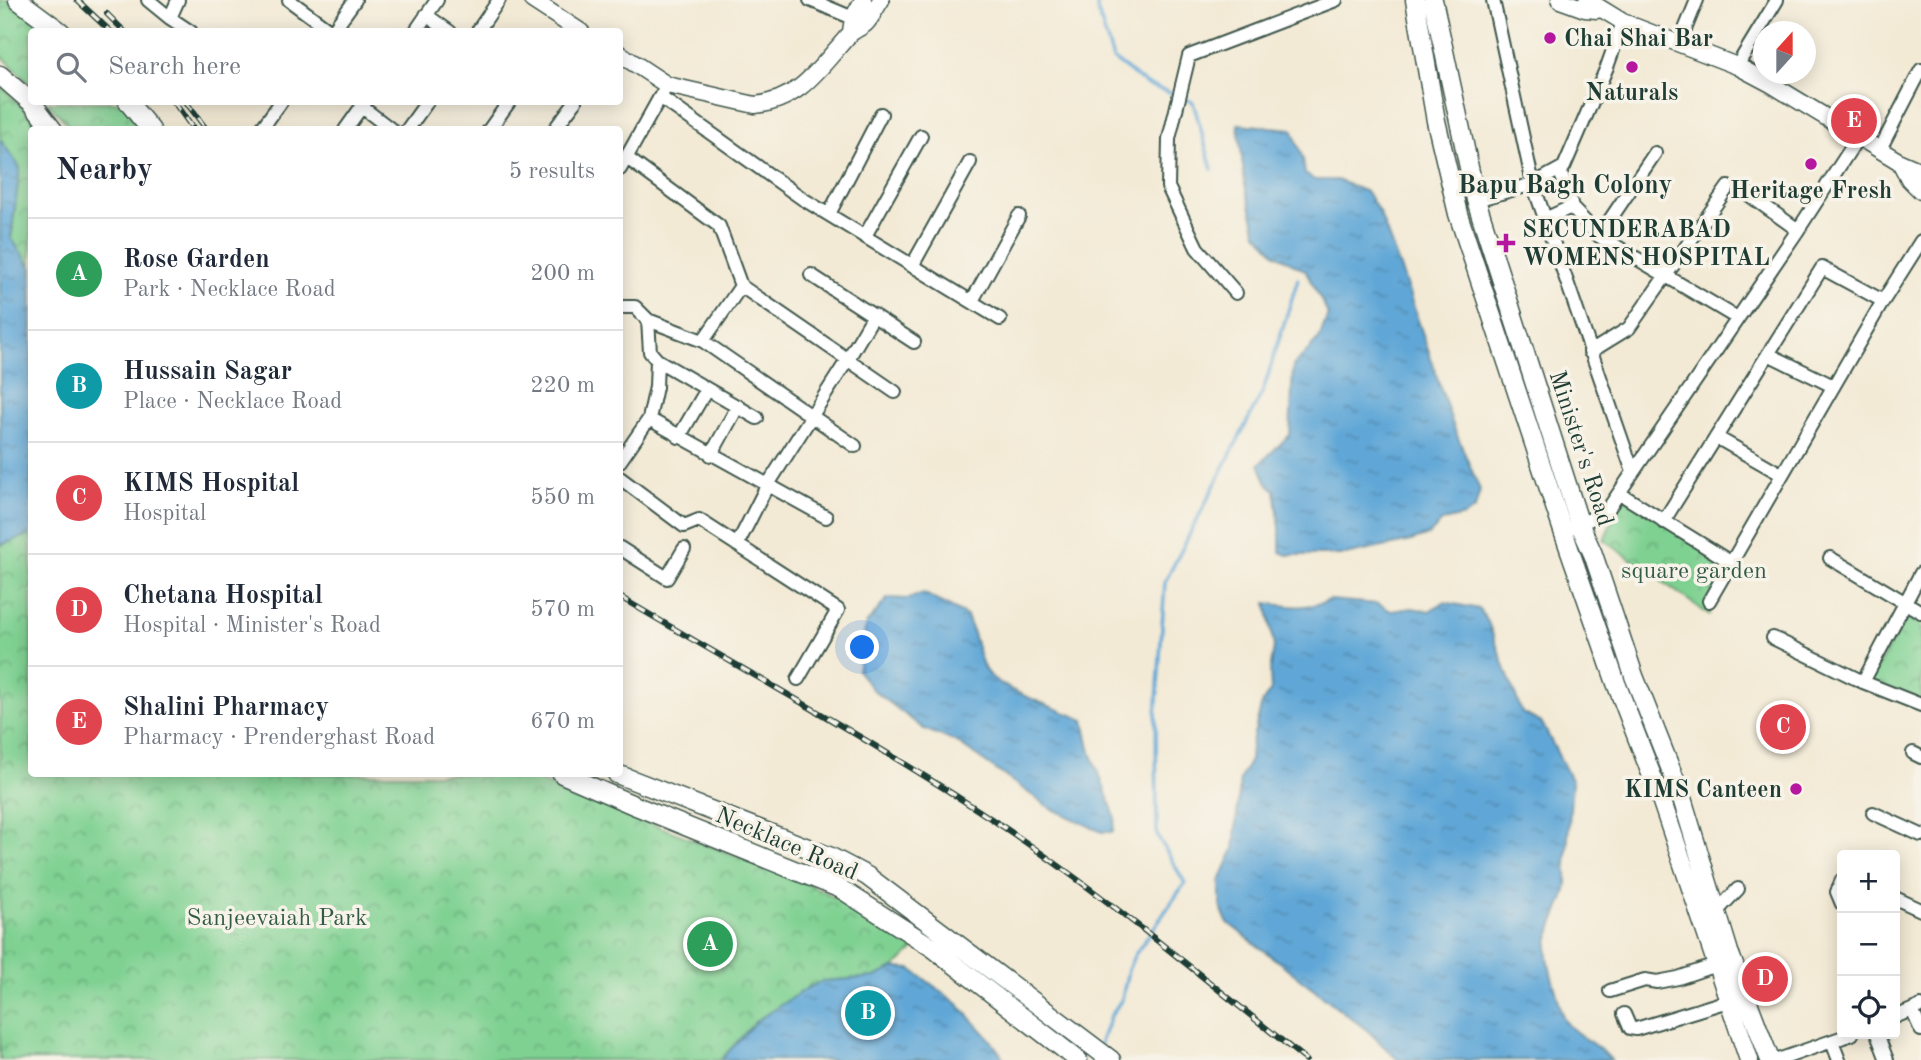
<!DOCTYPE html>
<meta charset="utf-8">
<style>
:root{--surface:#fff;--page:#f2f2f3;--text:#1f2937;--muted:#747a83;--line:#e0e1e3;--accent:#0f766e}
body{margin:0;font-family:"Old Standard TT",serif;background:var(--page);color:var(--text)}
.controls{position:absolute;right:21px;bottom:21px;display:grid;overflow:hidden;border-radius:7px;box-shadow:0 4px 18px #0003}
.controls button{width:63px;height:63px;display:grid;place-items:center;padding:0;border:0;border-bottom:2px solid var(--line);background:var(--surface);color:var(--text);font:35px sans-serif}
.compass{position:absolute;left:1753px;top:21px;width:63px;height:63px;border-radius:50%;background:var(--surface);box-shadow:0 4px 18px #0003;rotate:21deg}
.you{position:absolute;left:863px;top:648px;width:24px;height:24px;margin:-18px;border:5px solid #fff;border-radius:50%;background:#1a73e8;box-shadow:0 0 0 10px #1a73e833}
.badge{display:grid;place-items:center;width:46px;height:46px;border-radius:50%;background:var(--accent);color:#fff;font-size:23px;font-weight:700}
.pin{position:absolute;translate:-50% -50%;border:4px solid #fff;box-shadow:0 2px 7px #0006}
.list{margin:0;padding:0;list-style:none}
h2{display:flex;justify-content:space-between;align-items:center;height:91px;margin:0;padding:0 28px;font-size:30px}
h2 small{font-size:23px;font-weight:400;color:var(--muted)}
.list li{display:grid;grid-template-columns:46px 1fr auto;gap:21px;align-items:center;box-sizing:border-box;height:112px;padding:0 28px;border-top:2px solid var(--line)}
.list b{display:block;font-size:26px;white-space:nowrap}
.list p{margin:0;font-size:23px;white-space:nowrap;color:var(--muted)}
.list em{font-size:23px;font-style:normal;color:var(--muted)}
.icon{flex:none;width:38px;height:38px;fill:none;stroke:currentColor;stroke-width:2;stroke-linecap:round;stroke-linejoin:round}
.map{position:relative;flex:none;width:1921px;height:1060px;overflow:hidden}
.search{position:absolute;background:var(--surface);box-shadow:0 4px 18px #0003;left:28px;top:28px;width:595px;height:77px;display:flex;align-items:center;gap:18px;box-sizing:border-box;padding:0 24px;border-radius:7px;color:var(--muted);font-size:26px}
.panel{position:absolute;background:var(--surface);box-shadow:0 4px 18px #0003;left:28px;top:126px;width:595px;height:651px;border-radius:7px}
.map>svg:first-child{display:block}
.park{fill:url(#park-crowns);stroke:#4f8763;stroke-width:2}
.water{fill:url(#water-ripples);stroke:#407286;stroke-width:2}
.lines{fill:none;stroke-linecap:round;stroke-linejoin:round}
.stream{stroke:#61a7d7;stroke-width:3.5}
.minor-casing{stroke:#3f574c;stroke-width:16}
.tertiary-casing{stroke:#3f574c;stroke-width:19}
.secondary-casing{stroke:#3f574c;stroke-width:21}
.minor{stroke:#fff;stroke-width:12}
.tertiary{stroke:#fff;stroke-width:16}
.secondary{stroke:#fff;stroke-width:18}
.rail-casing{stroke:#1f3d34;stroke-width:6}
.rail{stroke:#f7f3e8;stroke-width:3.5;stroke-dasharray:10;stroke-linecap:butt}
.poi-dot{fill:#b5179e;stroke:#f7f3e8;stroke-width:2.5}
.labels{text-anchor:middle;stroke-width:7;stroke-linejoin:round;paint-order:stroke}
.poi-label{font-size:24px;font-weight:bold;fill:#1f3d34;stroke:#f7f3e8;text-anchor:start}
.street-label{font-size:24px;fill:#1f3d34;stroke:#f7f3e8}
.park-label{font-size:24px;fill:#325b47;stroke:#f7f3e8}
.neighbourhood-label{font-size:26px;font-weight:bold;fill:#1f3d34;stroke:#f7f3e8}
</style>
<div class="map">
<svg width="1921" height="1060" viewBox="0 0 1921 1060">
<defs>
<pattern id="park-crowns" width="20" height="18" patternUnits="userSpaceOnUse" patternTransform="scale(1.75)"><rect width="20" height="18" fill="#7fd192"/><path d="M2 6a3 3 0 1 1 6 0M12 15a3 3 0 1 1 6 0" fill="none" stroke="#67ab78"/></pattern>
<pattern id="water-ripples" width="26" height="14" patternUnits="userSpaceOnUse" patternTransform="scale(1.75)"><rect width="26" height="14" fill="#61a7d7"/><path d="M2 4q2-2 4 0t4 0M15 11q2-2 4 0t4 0" fill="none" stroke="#4f89af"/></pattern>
</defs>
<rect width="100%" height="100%" fill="#f7f3e8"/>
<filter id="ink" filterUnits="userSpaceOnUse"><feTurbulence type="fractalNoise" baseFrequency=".0143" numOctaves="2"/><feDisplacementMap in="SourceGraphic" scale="14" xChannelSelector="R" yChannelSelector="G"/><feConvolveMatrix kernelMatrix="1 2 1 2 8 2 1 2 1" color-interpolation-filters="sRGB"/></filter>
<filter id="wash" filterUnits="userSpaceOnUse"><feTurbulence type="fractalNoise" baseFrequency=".00686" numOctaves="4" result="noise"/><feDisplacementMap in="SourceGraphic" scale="28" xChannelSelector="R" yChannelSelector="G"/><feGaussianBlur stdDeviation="1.57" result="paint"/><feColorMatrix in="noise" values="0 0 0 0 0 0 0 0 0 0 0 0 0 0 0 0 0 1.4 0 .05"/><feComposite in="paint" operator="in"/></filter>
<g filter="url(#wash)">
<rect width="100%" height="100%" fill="#f3ead5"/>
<!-- park -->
<path class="park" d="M0,0H13L54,31L32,32L31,85L0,54Z
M0,85L43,129L32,130L31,268L11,238L20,168L0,139Z
M47,102H123L147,129H72Z
M1623,495L1730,559L1725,567L1709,615L1604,540Z
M31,534L32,774H521L807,883L844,902L916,947L894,968L875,977L824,981L809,987L756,1021L721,1060H0V545Z
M1914,605L1921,608V702L1868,682Z"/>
<!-- water -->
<path class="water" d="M1238,124L1292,129L1303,159L1305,174L1315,180H1337L1367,192L1380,214L1405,281L1454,428L1480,490L1475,509L1464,516L1443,521L1429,535L1411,541L1345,555H1287L1280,552V528L1275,490L1266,482L1259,464L1290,435L1293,366L1319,339L1328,314L1306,271L1276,254L1257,233L1245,185Z
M0,139L20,168L11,238L32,268L31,534L0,545Z
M923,593L967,616C974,633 977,651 984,668C993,689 1062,709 1084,720L1091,752L1115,817L1113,832H1102L1050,808L955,741L924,729L872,689L858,671L866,624L888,598L907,599Z
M1330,600L1378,604L1391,611L1412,608L1429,611L1444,602L1479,609L1488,622L1522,713L1542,723L1572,782L1566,865C1572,899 1555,908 1549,938C1545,955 1551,974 1556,991C1559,1001 1560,1014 1566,1022C1578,1038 1599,1044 1611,1060H1398L1368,1031L1227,922L1220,905V880L1234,849L1240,779L1250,760L1251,745L1262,703L1271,690L1270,672L1274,647L1267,603C1290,607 1307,609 1330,600Z
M894,968L911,969L958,1004L989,1038L1005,1060H721L756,1021L809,987L824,981L875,977Z"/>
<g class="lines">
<!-- stream -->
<path class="stream" d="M1098,0L1097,9L1113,59L1146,84L1176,95
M1183,98L1193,102L1212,169
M1100,1045L1110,1017L1122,999L1128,970L1134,956L1185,883L1157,835L1156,716L1165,582L1263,391L1298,279"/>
</g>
</g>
<g filter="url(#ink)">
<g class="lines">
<!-- minor casing -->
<g class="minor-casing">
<path id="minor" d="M148,0L170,18L191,32
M289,0L332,32
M810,0L853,18
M1493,0L1533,184L1633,472
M426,15L450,32
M170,18L178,0
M332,32L355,0
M415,32L437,0
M477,32L499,0
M1679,44L1697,0
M1737,66L1777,0
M667,85L660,97L803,199L1000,319
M362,107L392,130
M265,130L262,128L281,102
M345,130L365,102
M407,130L427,102
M489,130L509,102
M554,130L575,102
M1880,149L1921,70
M627,158L719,226L741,286L895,392
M620,169L660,97
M1560,171L1571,203V207L1599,236L1737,318
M1745,192L1798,230
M1476,200L1533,184L1564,167L1607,67L1623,22
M829,214L881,114
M1545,219L1571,207
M865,236L921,136
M1599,236L1655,153
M912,266L970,162
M811,275L914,342
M1236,293L1197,248L1168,187L1169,139L1189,56L1336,0
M972,301L1019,216
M620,307H635L648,320L703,341L741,286
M703,341L855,446
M1590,352L1629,328L1728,187
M1768,354L1833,386
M657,360L757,418
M649,419L826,517
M679,437L707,389
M1716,437L1781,474
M711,455L738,406
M620,461L649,419L656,387L657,360L650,352L648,320
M620,478L684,526L699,520L838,610L798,679
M1619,493L1732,563
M1663,522L1822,268L1883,301
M1573,527L1606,512L1798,230L1859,136
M737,545L767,486L848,359L874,315
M620,548L667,578L684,549
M1830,558L1921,612
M1709,601L1883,301L1921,241
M1773,638L1863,682L1921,705
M1863,682L1921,573
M1913,753L1921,757
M1873,813L1921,835
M1842,880L1837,892L1842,904
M1895,898L1921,910
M1716,912L1738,889
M1610,991L1645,980L1657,982L1678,978L1716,965
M1912,1010L1921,1030
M1624,1014L1630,1028L1636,1029L1728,1001
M1895,1017L1921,1006
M1877,1034L1887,1060
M1832,1042L1839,1060
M1778,1060L1852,1034"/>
</g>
<!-- tertiary casing -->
<g class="tertiary-casing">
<path id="tertiary" d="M532,0L581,32
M1560,0L1585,9L1597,10
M1587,0L1623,22L1737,66L1771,84L1900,162L1921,171
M851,32L853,18L863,0
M620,54L667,85L755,105C801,100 820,67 848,36C853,30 861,28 866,23C872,17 876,7 881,0
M1900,162L1909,179L1921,191"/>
</g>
<!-- secondary casing -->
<g class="secondary-casing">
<path id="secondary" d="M18,0L61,32
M1415,0L1436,121L1458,214L1563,531L1616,683L1662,802L1749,1060
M1433,0L1476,200L1580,525L1593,554L1634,676L1681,795L1729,952L1770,1060
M0,75L33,104L53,130
M128,102L151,130
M562,774L636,806L841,889L933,948L1078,1060
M617,774L831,857L867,876L1111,1060"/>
</g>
<!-- minor -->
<use href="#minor" class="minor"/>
<!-- tertiary -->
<use href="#tertiary" class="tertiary"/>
<!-- secondary -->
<use href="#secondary" class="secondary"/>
<!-- rail casing -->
<g class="rail-casing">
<path id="rail" d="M77,0L111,32
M107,14L125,32
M174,102L194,130
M186,102L207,130
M620,597C748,673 880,744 1005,828C1110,899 1207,981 1306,1060"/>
</g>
<!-- rail -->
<use href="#rail" class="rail"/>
</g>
</g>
<!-- markers -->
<g class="poi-dot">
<circle cx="1550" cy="38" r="7"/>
<circle cx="1632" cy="67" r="7"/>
<circle cx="1811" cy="164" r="7"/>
<path d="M1502.5 232.5h7v7h7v7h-7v7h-7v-7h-7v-7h7z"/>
<circle cx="1796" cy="789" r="7"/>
</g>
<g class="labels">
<!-- poi labels -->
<g class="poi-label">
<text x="1564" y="46">Chai Shai Bar</text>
<text x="1632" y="100" text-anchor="middle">Naturals</text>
<text x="1811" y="198" text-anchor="middle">Heritage Fresh</text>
<text x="1522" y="237">SECUNDERABAD<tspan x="1522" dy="28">WOMENS HOSPITAL</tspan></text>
<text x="1782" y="797" text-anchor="end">KIMS Canteen</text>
</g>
<!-- street labels -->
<g class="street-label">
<text transform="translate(1582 448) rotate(72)" y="8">Minister's Road</text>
<text transform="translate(787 843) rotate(23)" y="8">Necklace Road</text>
</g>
<!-- park labels -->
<g class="park-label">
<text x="1694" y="578">square garden</text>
<text x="277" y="925">Sanjeevaiah Park</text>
</g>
<!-- neighbourhood labels -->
<g class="neighbourhood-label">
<text x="1565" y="193">Bapu Bagh Colony</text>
</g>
</g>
</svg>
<div class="controls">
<button>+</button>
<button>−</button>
<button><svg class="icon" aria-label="locate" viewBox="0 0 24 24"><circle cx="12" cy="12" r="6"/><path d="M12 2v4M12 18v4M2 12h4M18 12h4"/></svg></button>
</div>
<svg class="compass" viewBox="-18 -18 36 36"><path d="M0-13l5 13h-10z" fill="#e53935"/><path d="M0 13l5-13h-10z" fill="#747a83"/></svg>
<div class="you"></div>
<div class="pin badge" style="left:710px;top:944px;background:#2e9e5b">A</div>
<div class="pin badge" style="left:868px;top:1013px;background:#0f9aa8">B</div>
<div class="pin badge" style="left:1783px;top:727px;background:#e0444e">C</div>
<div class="pin badge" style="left:1765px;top:979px;background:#e0444e">D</div>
<div class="pin badge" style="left:1854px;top:121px;background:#e0444e">E</div>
<div class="search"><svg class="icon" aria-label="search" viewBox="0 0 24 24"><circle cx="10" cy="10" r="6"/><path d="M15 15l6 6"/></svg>Search here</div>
<section class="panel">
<h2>Nearby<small>5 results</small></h2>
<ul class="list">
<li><span class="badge" style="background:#2e9e5b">A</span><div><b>Rose Garden</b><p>Park · Necklace Road</p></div><em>200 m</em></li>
<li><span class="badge" style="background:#0f9aa8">B</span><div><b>Hussain Sagar</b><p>Place · Necklace Road</p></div><em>220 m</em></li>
<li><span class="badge" style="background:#e0444e">C</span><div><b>KIMS Hospital</b><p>Hospital</p></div><em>550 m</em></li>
<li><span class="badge" style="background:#e0444e">D</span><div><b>Chetana Hospital</b><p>Hospital · Minister's Road</p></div><em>570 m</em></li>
<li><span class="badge" style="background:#e0444e">E</span><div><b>Shalini Pharmacy</b><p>Pharmacy · Prenderghast Road</p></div><em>670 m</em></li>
</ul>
</section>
</div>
